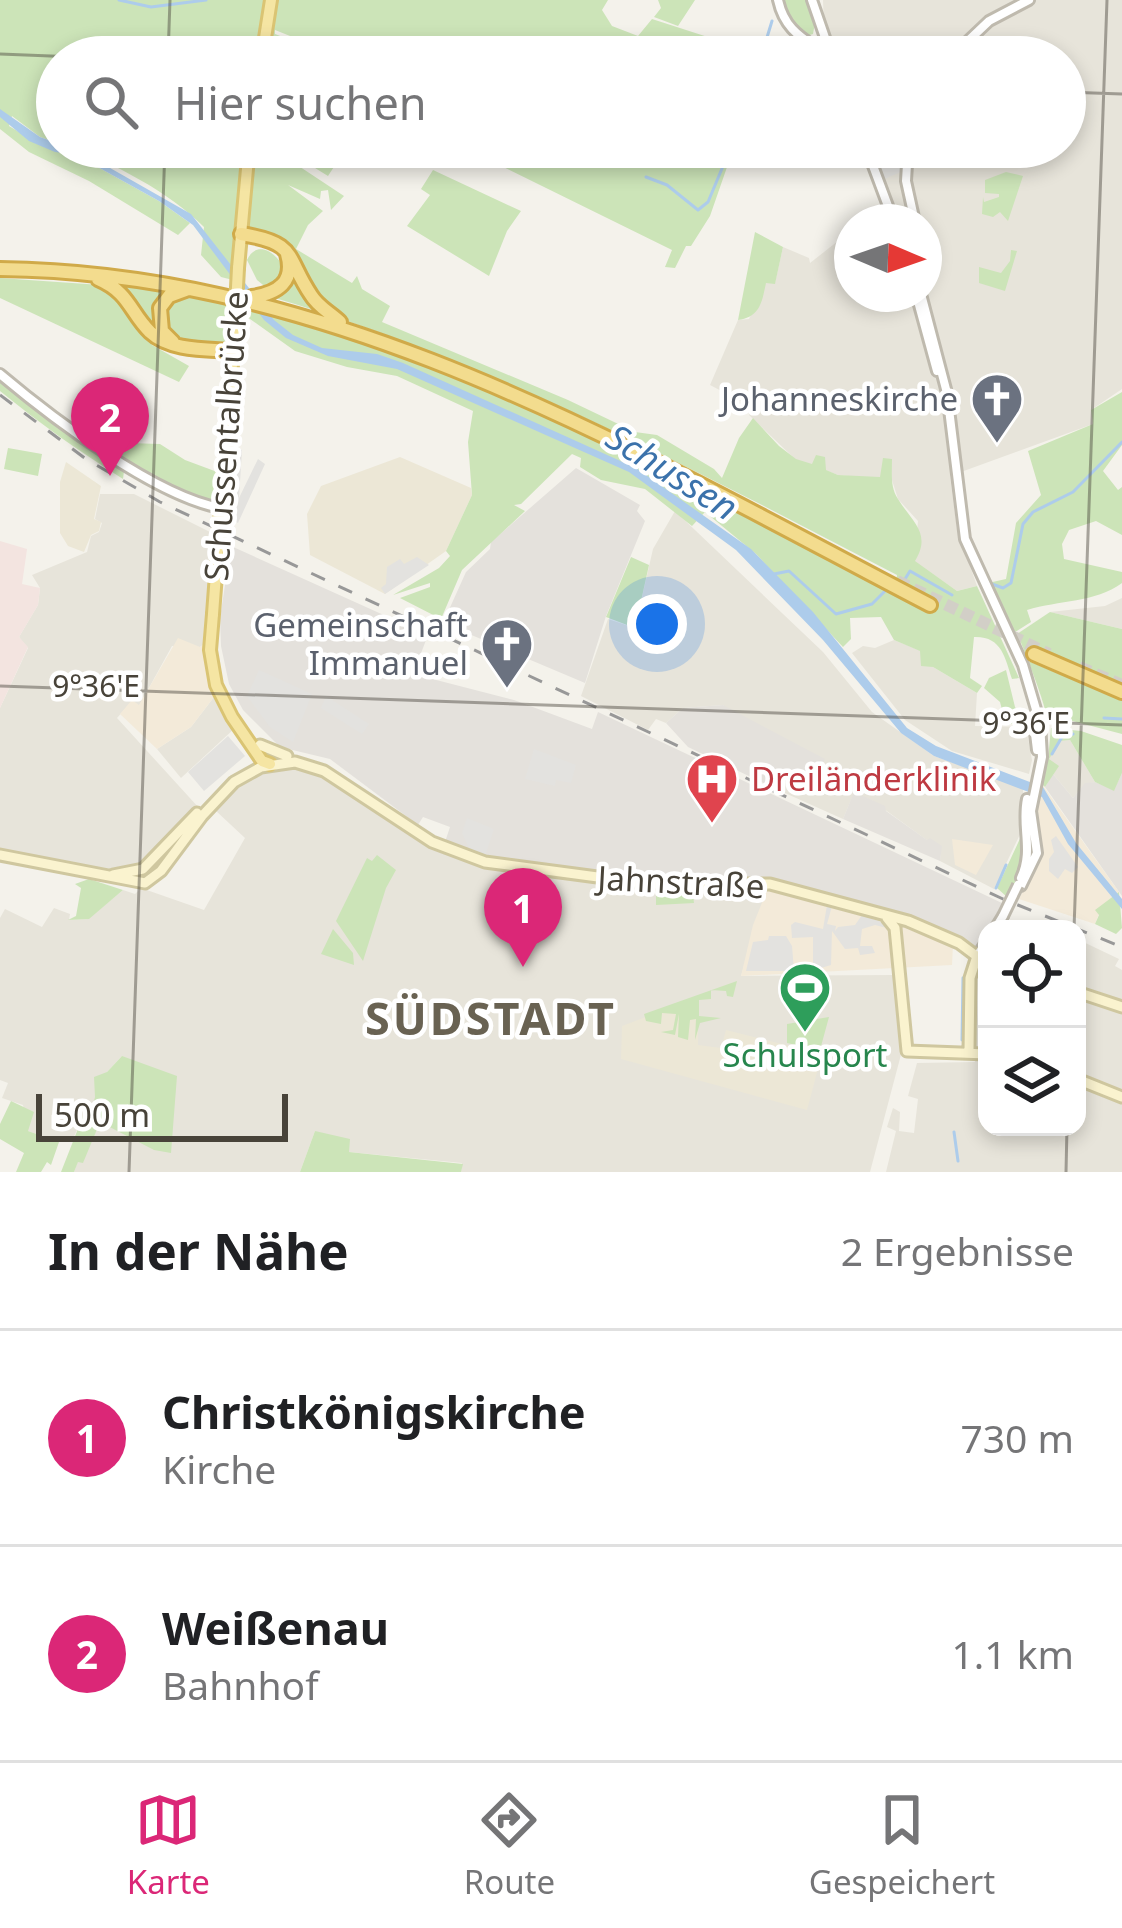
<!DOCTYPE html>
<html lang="de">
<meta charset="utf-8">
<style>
:root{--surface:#fff;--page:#f2f2f2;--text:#202124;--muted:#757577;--line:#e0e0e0;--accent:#db2777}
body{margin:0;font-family:"Noto Sans",sans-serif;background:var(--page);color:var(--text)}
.controls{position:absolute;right:36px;bottom:36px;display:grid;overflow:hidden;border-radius:24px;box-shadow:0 6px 18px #0003}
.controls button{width:108px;height:108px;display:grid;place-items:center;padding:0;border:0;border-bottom:3px solid var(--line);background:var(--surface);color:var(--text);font:60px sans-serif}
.compass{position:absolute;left:834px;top:204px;width:108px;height:108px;border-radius:50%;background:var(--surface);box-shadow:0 6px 18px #0003;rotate:92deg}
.scale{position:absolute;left:36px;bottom:30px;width:252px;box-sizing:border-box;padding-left:12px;border:6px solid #484339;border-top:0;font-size:33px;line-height:42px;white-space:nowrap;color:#484339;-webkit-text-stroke:9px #fff;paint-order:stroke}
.you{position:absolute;left:657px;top:624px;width:42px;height:42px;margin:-30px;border:9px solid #fff;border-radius:50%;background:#1a73e8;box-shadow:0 0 0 18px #1a73e833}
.badge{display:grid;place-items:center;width:78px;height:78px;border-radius:50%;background:var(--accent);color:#fff;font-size:39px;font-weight:700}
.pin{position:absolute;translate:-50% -99px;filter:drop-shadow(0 3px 6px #0008)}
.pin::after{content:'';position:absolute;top:63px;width:42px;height:36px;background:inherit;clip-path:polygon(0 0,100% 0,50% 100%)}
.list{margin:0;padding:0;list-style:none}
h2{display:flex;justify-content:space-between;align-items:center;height:156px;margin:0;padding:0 48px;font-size:51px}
h2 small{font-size:39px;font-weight:400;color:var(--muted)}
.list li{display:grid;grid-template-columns:78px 1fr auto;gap:36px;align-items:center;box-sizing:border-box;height:216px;padding:0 48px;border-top:3px solid var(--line)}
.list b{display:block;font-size:45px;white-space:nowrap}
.list p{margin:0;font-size:39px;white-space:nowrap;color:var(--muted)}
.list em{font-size:39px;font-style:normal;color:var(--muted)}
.icon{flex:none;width:66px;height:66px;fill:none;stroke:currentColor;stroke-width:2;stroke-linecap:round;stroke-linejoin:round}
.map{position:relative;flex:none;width:1122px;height:1172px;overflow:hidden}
.search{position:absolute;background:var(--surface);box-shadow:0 6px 18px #0003;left:36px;right:36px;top:36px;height:132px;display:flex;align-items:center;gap:30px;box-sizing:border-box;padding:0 42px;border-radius:66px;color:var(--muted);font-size:45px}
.sheet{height:588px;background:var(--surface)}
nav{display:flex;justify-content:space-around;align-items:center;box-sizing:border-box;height:168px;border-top:3px solid var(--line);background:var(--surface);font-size:33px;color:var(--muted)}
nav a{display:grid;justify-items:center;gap:6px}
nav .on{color:var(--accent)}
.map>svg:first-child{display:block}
.residential{fill:#e7e4da}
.commercial{fill:#f3ead9}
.industrial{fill:#e4e1dc}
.education{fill:#ece7d6}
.medical{fill:#f3e4e0}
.green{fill:#cce4b8}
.parking{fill:#e3e2df}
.water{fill:#adcceb}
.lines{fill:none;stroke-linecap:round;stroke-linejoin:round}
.stream{stroke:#adcceb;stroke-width:3}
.trunk-tunnel{stroke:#d2cfc7;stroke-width:12;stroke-dasharray:12 6;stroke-linecap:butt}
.tertiary-casing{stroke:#bfbaae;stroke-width:14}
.secondary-casing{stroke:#cfc79f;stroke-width:15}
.primary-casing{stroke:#dac473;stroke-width:16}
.trunk-casing{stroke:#d0aa49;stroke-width:18}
.tertiary{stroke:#fff;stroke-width:8}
.secondary{stroke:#faf3cf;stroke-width:9}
.primary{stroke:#f5e5a3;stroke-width:10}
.trunk{stroke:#f3dc8e;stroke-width:12}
.rail{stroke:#989898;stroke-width:3;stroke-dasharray:15 15;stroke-linecap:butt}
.tertiary-bridge-casing{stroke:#bfbaae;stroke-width:14;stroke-linecap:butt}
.primary-bridge-casing{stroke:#dac473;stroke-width:16;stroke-linecap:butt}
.tertiary-bridge{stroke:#fff;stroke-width:8}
.primary-bridge{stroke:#f5e5a3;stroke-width:10}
.ticks{fill:none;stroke:#484339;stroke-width:3;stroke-opacity:0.45}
.labels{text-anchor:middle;stroke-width:9;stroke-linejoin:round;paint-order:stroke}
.worship-label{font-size:33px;fill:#5b616d;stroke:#fff;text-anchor:end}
.street-label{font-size:33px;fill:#484339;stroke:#fff}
.health-label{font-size:33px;fill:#be3a42;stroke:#fff;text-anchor:start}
.leisure-label{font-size:33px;fill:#27864d;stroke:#fff}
.water-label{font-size:36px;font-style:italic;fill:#3b72ab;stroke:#fff}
.district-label{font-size:45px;font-weight:bold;letter-spacing:3px;fill:#696252;stroke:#fff}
.ticks-label{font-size:30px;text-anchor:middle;fill:#484339;stroke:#fff;stroke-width:9;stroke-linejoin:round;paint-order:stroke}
</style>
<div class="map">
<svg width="1122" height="1172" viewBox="0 0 1122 1172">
<rect width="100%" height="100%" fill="#f4f2eb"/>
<!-- residential -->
<path class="residential" d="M823,0H1122V389L1091,410L1093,424L950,476L957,529L977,586L957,591L914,561L918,521L898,499L892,480L838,475L825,470V457L812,465L796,460L749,415L752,407L710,385L738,320L749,319L766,282L775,283L783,247L809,258L810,263L852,230V294H924V222H861L891,203L870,147H1065V57H835L824,29Z
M100,494H134L214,534L207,642L200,647L172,646L139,706L132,701L117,718L199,808L144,866L112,873L0,852V708L28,648L19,637L38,605L40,588L32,575L87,552L91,536L99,532L102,523L95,519Z
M675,511L823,652L872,712L934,756L1023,788L1024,826L994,889L940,861L941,846L928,841L873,801L854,793L843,819L776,789L785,770L723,705L683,708L666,723L656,719L648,730L581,696L608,619L635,628L653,549Z
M1122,598V629L1050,612L1105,606Z
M894,640L921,651L933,667L977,693L975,726L1026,727L1032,760L1029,774L952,751L905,720L852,653L863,646L875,648Z
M214,697L235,728L181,778L157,749L191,727Z
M1070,740L1095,782L1085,784L1073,798L1053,774L1048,759L1060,741Z
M298,768L334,782L426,844L489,868L649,889L768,888L741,976L894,975L903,1047L870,1172H461L462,1163L349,1152L315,1131L300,1172H74L78,1161L83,1162L122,1056L107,1072L90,1118L83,1116L73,1139L59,1142L28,1131L23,1105L2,1098L8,1083L0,1080V918L5,909L42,927L54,908L70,914L69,920L88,919L123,890L135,894L141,888L204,910L245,838L215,810L250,777L274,769Z
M1077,939L1119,959L1115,966L1122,970V1172H886L896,1131L887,1127L893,1108L900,1112L899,1131L914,1133L918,1099L908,1096L917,1063L975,1062L979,976L987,959V1127H1077Z"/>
<!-- commercial -->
<path class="commercial" d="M178,638L200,647L207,642L214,697L191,727L157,749L120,714L132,700L139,705Z
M1041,783L1119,892L1101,909L1095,924L1019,899L1039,861L1034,812Z
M952,839L993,845L976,875L955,865Z
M768,888L912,927L953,945L952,965L741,976L753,925Z"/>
<!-- industrial -->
<path class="industrial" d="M576,468L640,505L637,511L645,521L606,616L585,683L443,623L466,572L490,549L491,542Z
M231,546L428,635L413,674L514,700L592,729L598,712L1004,904L975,949L951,937L806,890L755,878L621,876L494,860L449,845L445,842L450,827L423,817L418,825L330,759L280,747L243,710L229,684L221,646L220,618Z
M723,705L825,759L812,783L786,771L776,789L688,747L666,723L683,708Z
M1122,773V896L1045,787L1053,774L1073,798L1085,783L1095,782L1114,790Z
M854,792L885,806L886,811L927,840L930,838L942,846L940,861L843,819Z"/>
<!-- education -->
<path class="education" d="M400,457L471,488L472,495L446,551L385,594L310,555L307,514L321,486Z
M66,462L101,486L94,519L101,522L99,531L91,535L84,552L68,546L60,533V482Z
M688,1001L698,1017V1045L721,1048L726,1030L822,1054L807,1110L621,1059L622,1026Z"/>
<!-- medical -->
<path class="medical" d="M0,541L27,549L22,584L40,588L38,605L19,637L28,647L0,708Z"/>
<!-- green -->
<path class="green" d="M0,0H269L259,57H57V143L40,137L12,116L9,126C30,139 51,150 76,155L159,201L190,223L178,235L89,181L29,152L0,129Z
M274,0H608L602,10L612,26L638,36L652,19L748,50L753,57H343L275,30V34L335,57H264Z
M658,0H695L678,26L654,17L661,8Z
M779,0H809L815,23L813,34L803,37L795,34Z
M68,147H247L233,280L221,277L201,255L204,227C169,192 114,163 68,147Z
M252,147H270L344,196L331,210L328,190L321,191L320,199L288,185L323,211L308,225L296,249L352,283L357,276L362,289L390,306L382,322L568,400L635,432L657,435L714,469L722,478L739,438L753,418L779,446L796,459L812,464L816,455L825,457L826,470L838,475L880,477L883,458L892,459C892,473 890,487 898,499C912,522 932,533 915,561L957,591L977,586L1019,678L1012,679C1005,658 1002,636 974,637L970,678L982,686L977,693L933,667L921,666L920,651L894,640L881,617L850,618L851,639L843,647L756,554L705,512L692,526L645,489L601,480L580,467L581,458L572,454L521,504L514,505L525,511L462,570L441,619L400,598L430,587V583L393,595L439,568L450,556L446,551L472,495L468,442L473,411L397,376L347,367L295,351L243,314L239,360L206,357L192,343L157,334L107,279C194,296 280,312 364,342C561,411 740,514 925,609L896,584L897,575C691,468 489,360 265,295L268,289L257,280L247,260C257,238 279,254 285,271L290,270L270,235L249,227L246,219Z
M281,147H347L328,176Z
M463,147H734L710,216L691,246H686L675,268L665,267L672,250Z
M433,170L521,211L507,231L489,276L407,226L430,195L421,189Z
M1006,172L1023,176L1008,221L1000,212L993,217L982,214L983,197L984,202L999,197V194L985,193V180Z
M755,232L783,247L775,284L766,283C762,302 760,317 738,320Z
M1011,250L1017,251L1005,291L979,283V267L1001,273L1010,261Z
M0,278L101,285L114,292L152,345L189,366L179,382L0,298Z
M0,382L124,471L123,479C80,452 39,423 0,391Z
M1122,392V445L1103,471L1118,490L1122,487V535L1096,521L1069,530L1062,544L1064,559L1122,572V583C1095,603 1059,600 1027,610L1031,622L1015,632L988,583L1006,579L1016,523L1041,495L1028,451L1093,424L1091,410Z
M128,443L160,444L185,460L228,476L227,504C187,497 151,480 119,455L120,447Z
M8,448L42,454L38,476L4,469Z
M631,557L649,565L635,628L606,617Z
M1050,612L1122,629V689L1037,653L1028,661L1122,700V734L1046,714C1046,706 1022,643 1017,634Z
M1006,670L1015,707L1024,721L1006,725L1000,702L984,688L989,678Z
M1051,728L1081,731L1122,745V773L1114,791L1095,782L1070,740L1060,741L1049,759L1059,766L1045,787L1041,783L1048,759Z
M1024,830L1025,865L1007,897L997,888Z
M377,855L396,870L386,888L363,961L336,921L367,858L372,861Z
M89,879L123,890L89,919L68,920L76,916L81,888L75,884Z
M656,888H692L694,903L656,905Z
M1119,892L1122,928L1116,934L1095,924L1099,915L1095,910Z
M333,929L353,953L354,965L321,954Z
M737,981L733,997L727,996L726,991L711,990V999L699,1000V1016L721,1018L700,1023L695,1040L696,1019L690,1020L688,1040L678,1037L679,1014L675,1035L661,1032L673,1030L676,1014L662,1013L661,1024L646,1021L644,1014Z
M829,1017L820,1050L787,1043V1024Z
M122,1056L177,1076L171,1153L154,1150L100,1122L83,1163L78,1162L74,1172H61L83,1116L90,1117L95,1097L94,1077L107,1072Z
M11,1101L34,1112L28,1131L59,1142L51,1165L47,1162L41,1172H16L24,1153L0,1139V1124Z
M315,1131L350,1139L349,1152L463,1164L461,1172H300Z"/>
<!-- parking -->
<path class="parking" d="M871,147H880L889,165L893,163L889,154L903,147L901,172L884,179Z
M233,449L242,450L239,498L258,459L265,464L238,523L231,519L235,508L229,500Z
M417,557L429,565L385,594L381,588L386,584L387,567L400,559L404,564Z
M259,670L312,694L293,742L270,727L247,696Z
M326,696L369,724L362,734L321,708Z
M228,736L245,756L204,791L188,772Z
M534,749L576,765L571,783L556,780L555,786L525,779Z
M467,818L494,829L485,856L470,850L462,833Z
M1056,836L1078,867L1072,873L1065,869L1058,879L1049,871V859L1054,852L1051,840Z
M827,905L832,906L827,924L836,926L835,931L838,927L855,925L862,915L887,924V928L875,925L862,929L860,946H872L875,953L860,955L858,948L845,949L832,931L831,965L821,968L813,964V937L792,938L791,925L795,922L823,929Z
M769,936H786L792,946L794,971H746L753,942L768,940Z"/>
<!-- water -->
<path class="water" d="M0,109L40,137L57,143V147L82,152L191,214L274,320L293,335L322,348L377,354L403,363L636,468L751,549L813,612L907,728L936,746L1043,787L1076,843L1122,899V909L1068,844L1042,797L934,756L901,733L823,640L736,550L629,472L397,369L328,356L286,338L264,320L193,225L159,201L76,155L55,152L29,141L0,117Z"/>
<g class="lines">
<!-- stream -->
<path class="stream" d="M119,0L151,7L206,0
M761,57L772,21
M646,177L667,185L698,210L708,202L731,147
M774,574L789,571L836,614L872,604L886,590
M905,579L910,571L952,595
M992,584L1003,588L1011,583L1023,524L1033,512L1073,492L1122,442
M1104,718L1122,719
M1052,754L1062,737L1073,734
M996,888L1006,865
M962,1040L963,978
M954,1132L958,1161"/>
<!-- trunk-tunnel -->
<path class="trunk-tunnel" d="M897,581L1049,654
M1079,667L1122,685"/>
<!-- tertiary casing -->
<g class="tertiary-casing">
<path id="tertiary" d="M778,0C785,32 805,39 829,57
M812,0L831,55
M951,57L989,21L1029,0
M866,147L894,222
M908,147L906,181L915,222
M916,294L937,371
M921,294L947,393L965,539L1023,665L1040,723L1042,757L1031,811L1037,853L1021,886
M0,374C51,417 156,497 221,508
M1033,717L1037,750
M1021,878C1034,850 1021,827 1027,799
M995,929L1003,916
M977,956L987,941"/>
</g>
<!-- secondary casing -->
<g class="secondary-casing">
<path id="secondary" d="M260,745L287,756
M0,855L145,883L161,871L202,816L234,782L261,767L295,762L324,771L432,842L485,862L650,884H770L908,921L959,943L987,964
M113,875L143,869L197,813
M887,918L895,928L907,1051L987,1054
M1077,992L1122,1007
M969,1051L970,978L977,956
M1077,1079L1122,1097"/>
</g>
<!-- primary casing -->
<g class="primary-casing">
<path id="primary" d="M262,57L271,0
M238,268L249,147
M221,508L235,325
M213,614L210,650L216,685L232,717L262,761L270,764"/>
</g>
<!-- trunk casing -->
<g class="trunk-casing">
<path id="trunk" d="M241,234C298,243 285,256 311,295C318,307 331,313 340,322
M0,269C340,273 638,453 930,605
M98,279C130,293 129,311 150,332C170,351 207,349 233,351
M252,297C278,293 295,282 287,254
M173,342L162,331L160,308L169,296L188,289
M1034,654L1122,692"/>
</g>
<!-- tertiary -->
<use href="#tertiary" class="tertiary"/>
<!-- secondary -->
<use href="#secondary" class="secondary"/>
<!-- primary -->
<use href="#primary" class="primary"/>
<!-- trunk -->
<use href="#trunk" class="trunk"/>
<!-- rail -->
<path class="rail" d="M0,395L86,459L160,502L1003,899L1122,947"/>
<!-- tertiary-bridge casing -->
<g class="tertiary-bridge-casing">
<path id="tertiary-bridge" d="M1003,916L1018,885"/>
</g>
<!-- primary-bridge casing -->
<g class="primary-bridge-casing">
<path id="primary-bridge" d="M235,325L238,268
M213,614L221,508"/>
</g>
<!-- tertiary-bridge -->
<use href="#tertiary-bridge" class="tertiary-bridge"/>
<!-- primary-bridge -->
<use href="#primary-bridge" class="primary-bridge"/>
</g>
<!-- ticks -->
<path class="ticks" d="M0,54L76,57M168,57L170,0M1065,92L1122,94M0,686L1122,725M1074,929L1107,0M129,1172L165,147M1066,1172L1067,1127"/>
<!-- icons -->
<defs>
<g id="church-pin" transform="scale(2.7)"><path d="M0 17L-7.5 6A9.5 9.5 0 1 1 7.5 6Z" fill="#6b7280" stroke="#fff"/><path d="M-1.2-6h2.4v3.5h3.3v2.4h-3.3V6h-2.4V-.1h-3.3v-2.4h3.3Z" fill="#fff"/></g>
<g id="hospital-pin" transform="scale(2.7)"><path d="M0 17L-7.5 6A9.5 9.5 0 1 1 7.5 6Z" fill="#e0444e" stroke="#fff"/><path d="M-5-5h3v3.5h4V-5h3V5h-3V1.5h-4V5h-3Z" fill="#fff"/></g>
<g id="stadium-pin" transform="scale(2.7)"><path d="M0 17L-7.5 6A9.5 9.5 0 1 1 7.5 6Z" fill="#2e9e5b" stroke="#fff"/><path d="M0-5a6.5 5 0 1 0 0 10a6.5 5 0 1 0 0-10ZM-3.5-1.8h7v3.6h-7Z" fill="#fff"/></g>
</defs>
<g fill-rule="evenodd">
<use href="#church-pin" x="997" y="399"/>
<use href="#church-pin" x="507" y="644"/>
<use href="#hospital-pin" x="712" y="779"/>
<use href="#stadium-pin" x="805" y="988"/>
</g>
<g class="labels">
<!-- worship labels -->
<g class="worship-label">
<text x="958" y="411">Johanneskirche</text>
<text x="468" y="637">Gemeinschaft<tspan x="468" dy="38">Immanuel</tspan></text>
</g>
<!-- street labels -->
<g class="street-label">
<text transform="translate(226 436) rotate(-86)" y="12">Schussentalbrücke</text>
<text transform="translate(681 882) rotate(3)" y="12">Jahnstraße</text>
</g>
<!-- health labels -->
<g class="health-label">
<text x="751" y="791">Dreiländerklinik</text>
</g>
<!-- leisure labels -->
<g class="leisure-label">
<text x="805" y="1067">Schulsport</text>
</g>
<!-- water labels -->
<g class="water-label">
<text transform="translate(672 472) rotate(32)" y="13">Schussen</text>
</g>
<!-- district labels -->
<g class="district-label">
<text x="491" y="1035">SÜDSTADT</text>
</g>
</g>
<g class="ticks-label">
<text x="96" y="697">9°36'E</text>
<text x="1026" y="734">9°36'E</text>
</g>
</svg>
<div class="controls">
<button><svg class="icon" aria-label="locate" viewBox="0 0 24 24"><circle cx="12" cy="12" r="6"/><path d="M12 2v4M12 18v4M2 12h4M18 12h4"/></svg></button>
<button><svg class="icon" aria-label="layers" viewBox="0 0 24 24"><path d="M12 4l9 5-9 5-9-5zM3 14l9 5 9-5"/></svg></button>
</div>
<svg class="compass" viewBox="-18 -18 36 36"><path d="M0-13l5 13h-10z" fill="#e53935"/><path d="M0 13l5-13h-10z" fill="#757577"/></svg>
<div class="scale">500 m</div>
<div class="you"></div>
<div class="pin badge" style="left:523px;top:967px">1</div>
<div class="pin badge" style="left:110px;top:476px">2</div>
<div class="search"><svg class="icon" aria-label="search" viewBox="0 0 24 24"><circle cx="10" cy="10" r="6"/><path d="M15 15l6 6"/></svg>Hier suchen</div>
</div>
<section class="sheet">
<h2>In der Nähe<small>2 Ergebnisse</small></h2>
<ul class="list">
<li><span class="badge">1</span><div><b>Christkönigskirche</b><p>Kirche</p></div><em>730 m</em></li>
<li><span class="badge">2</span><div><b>Weißenau</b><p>Bahnhof</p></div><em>1.1 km</em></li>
</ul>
</section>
<nav>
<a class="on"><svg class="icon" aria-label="map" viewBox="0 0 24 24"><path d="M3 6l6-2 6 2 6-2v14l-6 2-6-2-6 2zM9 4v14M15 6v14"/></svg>Karte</a>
<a><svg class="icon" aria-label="directions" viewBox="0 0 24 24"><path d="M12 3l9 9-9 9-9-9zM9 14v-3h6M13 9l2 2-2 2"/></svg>Route</a>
<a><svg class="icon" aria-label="saved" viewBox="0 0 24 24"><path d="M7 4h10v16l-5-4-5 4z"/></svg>Gespeichert</a>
</nav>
